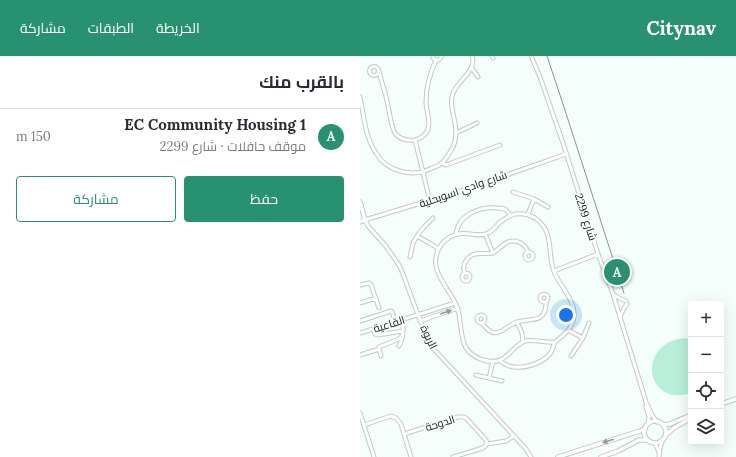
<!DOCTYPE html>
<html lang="ar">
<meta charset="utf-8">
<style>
:root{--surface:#fff;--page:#f2f2f3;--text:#2b2b33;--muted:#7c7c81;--line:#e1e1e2;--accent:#28916f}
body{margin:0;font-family:Lora,Cairo,serif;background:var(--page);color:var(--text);direction:rtl}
.controls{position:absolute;right:12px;bottom:12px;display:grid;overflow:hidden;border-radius:4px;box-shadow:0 4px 16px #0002}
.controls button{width:36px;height:36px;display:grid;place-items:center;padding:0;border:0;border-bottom:1px solid var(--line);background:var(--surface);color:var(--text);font:20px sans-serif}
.you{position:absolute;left:206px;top:259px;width:14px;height:14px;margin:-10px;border:3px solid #fff;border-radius:50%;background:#1a73e8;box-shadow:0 0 0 6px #1a73e833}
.badge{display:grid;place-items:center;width:26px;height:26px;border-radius:50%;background:var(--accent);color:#fff;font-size:13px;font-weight:700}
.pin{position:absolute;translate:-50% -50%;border:2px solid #fff;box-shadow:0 1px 4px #0006}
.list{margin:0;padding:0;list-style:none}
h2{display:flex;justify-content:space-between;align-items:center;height:52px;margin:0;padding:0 16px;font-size:17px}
h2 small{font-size:13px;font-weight:400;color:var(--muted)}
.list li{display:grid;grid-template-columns:26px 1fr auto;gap:12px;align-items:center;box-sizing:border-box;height:56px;padding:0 16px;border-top:1px solid var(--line)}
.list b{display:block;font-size:15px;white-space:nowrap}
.list p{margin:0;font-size:13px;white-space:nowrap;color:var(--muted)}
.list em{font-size:13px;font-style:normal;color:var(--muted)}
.actions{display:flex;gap:8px;padding:12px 16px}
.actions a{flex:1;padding:9px 0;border:1px solid var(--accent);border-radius:4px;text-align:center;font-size:14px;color:var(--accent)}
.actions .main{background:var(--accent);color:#fff}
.icon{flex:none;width:22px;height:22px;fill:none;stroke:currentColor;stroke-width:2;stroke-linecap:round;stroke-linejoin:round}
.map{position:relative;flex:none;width:376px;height:401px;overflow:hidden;direction:ltr}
header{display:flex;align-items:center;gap:24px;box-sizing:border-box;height:56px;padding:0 20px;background:var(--accent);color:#fff}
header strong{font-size:19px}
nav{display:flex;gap:22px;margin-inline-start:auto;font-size:14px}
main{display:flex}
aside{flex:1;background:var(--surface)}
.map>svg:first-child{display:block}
.green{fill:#b8efd8}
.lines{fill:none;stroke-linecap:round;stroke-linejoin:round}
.minor-casing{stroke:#c0c9c5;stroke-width:5}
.tertiary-casing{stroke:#c0c9c5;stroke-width:5.5}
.minor{stroke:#fff;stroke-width:3}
.tertiary{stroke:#fff;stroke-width:3.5}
.tram{stroke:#8c9390;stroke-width:1}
.oneway{fill:#959796}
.labels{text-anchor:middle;stroke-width:4;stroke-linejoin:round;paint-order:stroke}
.street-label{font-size:11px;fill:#141816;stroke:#f4fefa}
</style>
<header>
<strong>Citynav</strong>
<nav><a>الخريطة</a><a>الطبقات</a><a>مشاركة</a></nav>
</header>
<main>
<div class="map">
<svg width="376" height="401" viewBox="0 0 376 401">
<rect width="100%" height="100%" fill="#f4fefa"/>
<!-- green -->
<path class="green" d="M324,282L331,283V337C286,352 275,288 324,282Z"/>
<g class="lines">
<!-- minor casing -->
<g class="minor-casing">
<path id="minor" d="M73,0V2L76,4H79L82,0
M132,0L133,2
M171,0L180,21L203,87L238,198L253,238L286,346L292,359L297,366
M9.5 15a4.5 4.5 0 1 1 9 0a4.5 4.5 0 1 1-9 0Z
M112,12L118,21
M19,15C21,25 25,35 27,45C29,53 31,71 35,77C39,83 48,85 55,84C60,83 67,78 68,73C71,65 66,54 66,46C66,32 70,17 76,4
M0,41C4,60 5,81 16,97C27,116 53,122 72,112C76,111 80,109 83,106C87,102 90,96 93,91C102,71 87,53 93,37C98,24 117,15 112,0
M96,77L117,67
M55,84L70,145
M82,107L86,109L140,89
M153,136L174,143L168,158
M174,143L188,151
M155,158C163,157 168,158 175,162C196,176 186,199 195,218C201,231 215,244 214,260C213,272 204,279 195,286C185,287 174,283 165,285C162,286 160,288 157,290C145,301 141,309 123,304C117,302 110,298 106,292C99,279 102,264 97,251C92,237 78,224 76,210C75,204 76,198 79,192C86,181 97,176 110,178C116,179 122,180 128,177C132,175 136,171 139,167C144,163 149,160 155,158Z
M96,178C98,159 120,150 137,152C140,152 144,152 146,154C147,155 150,158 150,159
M57,180L64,171L73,162
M165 200a4 4 0 1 1 8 0a4 4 0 1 1-8 0Z
M133,197C138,194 141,190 146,187C155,182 165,187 168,196
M50,201L53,187L57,180L71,188L79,193
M194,215L238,198
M102 221a4 4 0 1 1 8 0a4 4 0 1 1-8 0Z
M105,217C103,213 103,209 106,205C112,194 123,199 133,197L125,178
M0,229L9,227L11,229L19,252
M253,238L259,242L266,245
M180 242a4 4 0 1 1 8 0a4 4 0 1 1-8 0Z
M0,247L16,242
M117 263a4 4 0 1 1 8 0a4 4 0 1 1-8 0Z
M260,261L264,252L267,248
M0,265L31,255L32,256L36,266
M60,265L98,252
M157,266C170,262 186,268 186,247L185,246
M122,267C136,287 143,271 157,266L162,277L163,286
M13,273L15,278L18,279L43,275
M208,274L223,282L211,300
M0,277L95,247
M223,282L229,267
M39,290C44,282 43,273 43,264
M0,299L19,293
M21,300L19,293V291L39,283L42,280
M140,305C143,307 146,309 149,310C162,314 181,308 190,298C193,294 193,290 195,286
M116,319L129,322L133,305
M129,322L142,325
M286,350L289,361L288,368
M0,357L14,401
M4,369L31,360L36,362L41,368L51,401
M44,378L98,361H103L106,362L126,384L127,388L123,392L93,401
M295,387L299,396
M127,388L146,385L154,380
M171,401L166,393L71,290L58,259L43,218L39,209L25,189L8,170L5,164L107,133L206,98
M299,401L300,392L303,383"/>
</g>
<!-- tertiary casing -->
<g class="tertiary-casing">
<path id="tertiary" d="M0,146L5,164L0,166
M361,348L376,343
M284 376a11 11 0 1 1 22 0a11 11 0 1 1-22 0Z
M303,369L310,368L331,359
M306,379L314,372L331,362
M198,401L280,375L285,373
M241,401L258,395L279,384H288"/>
</g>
<!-- minor -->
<use href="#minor" class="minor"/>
<!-- tertiary -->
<use href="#tertiary" class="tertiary"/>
<!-- tram -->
<path class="tram" d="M187,0L203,48L264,237"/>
</g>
<!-- one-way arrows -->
<defs><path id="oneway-solid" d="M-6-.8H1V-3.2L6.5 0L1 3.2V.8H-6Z"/></defs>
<g class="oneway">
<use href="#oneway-solid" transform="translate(86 256) rotate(-19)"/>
<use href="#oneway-solid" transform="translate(248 385) rotate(163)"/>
</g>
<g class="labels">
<!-- street labels -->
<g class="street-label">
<text transform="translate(103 133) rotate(-19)" y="4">شارع وادي اسويحلية</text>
<text transform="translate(226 161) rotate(72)" y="4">شارع 2299</text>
<text transform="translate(29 268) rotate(-17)" y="4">القاعية</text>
<text transform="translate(69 281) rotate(64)" y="4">الربوة</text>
<text transform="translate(80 367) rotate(-17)" y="4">الدوحة</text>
</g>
</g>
</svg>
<div class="controls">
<button>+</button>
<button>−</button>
<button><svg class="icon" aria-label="locate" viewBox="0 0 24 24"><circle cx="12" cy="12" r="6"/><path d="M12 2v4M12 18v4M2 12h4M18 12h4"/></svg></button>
<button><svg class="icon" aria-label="layers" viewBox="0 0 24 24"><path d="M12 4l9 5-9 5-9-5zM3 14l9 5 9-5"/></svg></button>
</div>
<div class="you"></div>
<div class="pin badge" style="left:257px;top:216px">A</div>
</div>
<aside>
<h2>بالقرب منك<small></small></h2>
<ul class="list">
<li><span class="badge">A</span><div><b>EC Community Housing 1</b><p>موقف حافلات · شارع 2299</p></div><em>150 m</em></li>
</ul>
<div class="actions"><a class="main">حفظ</a><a>مشاركة</a></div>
</aside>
</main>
